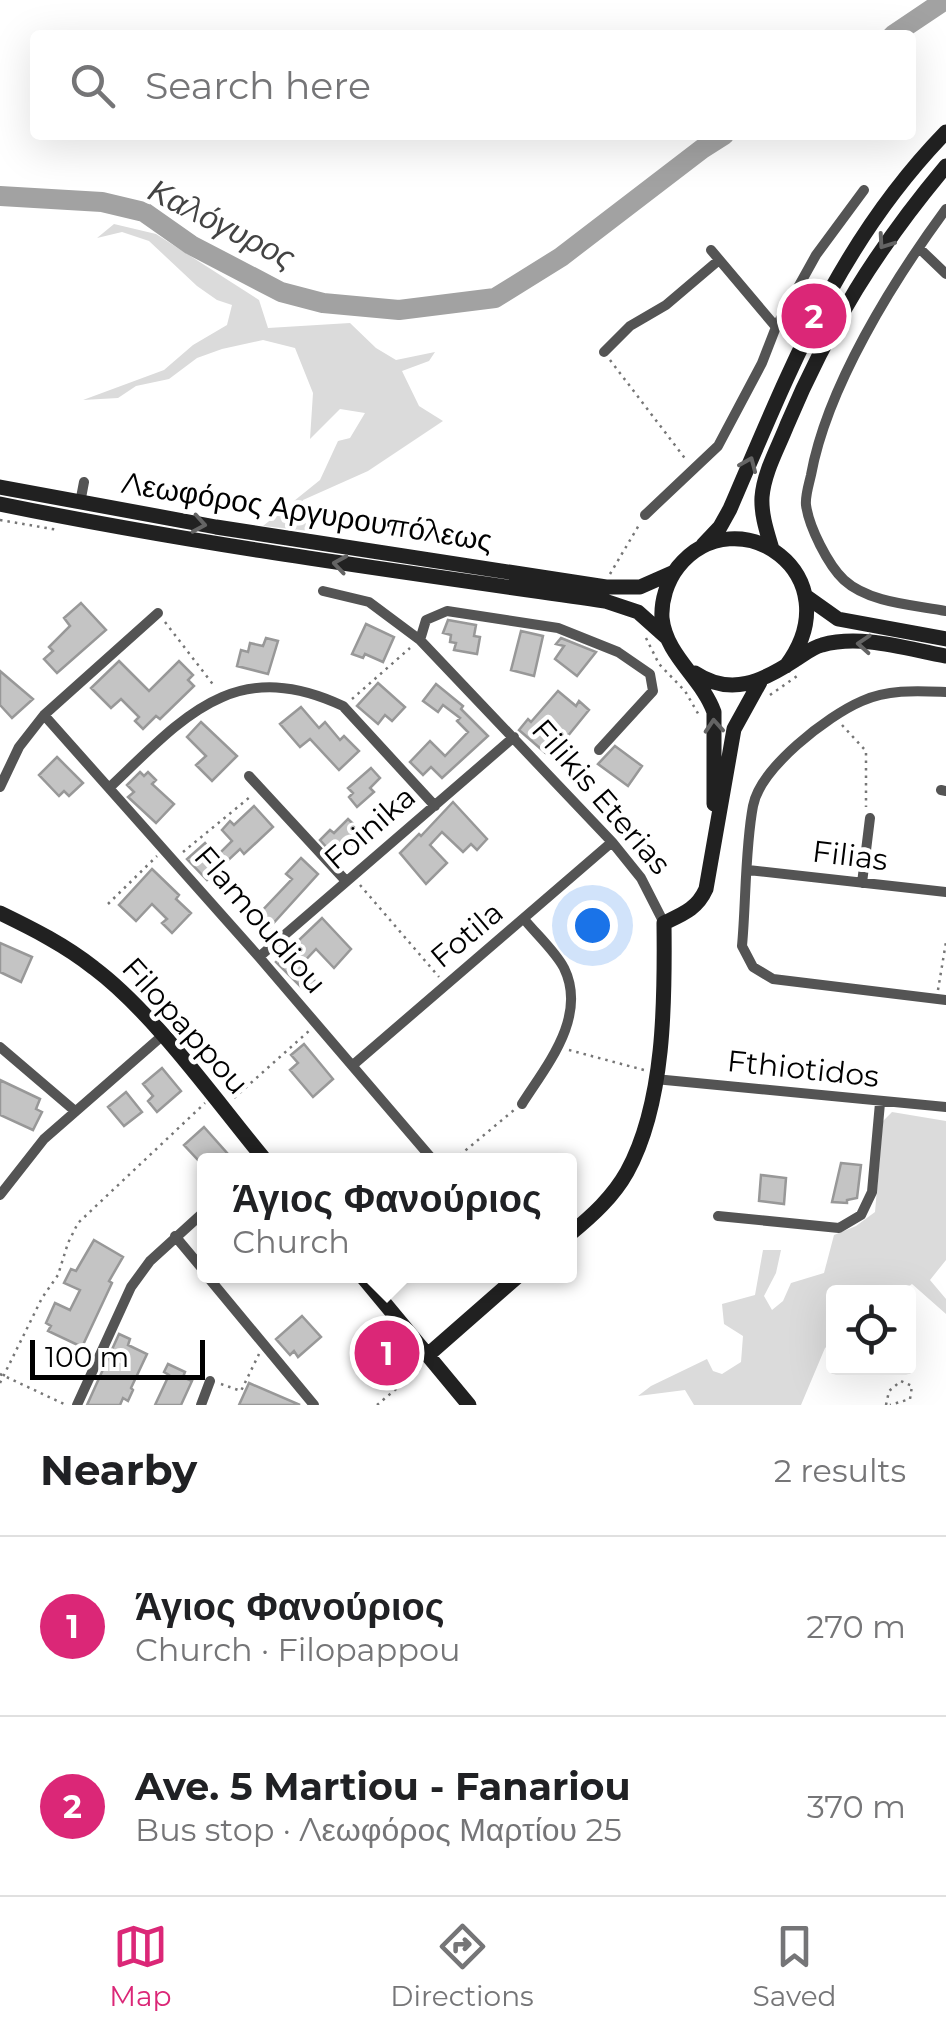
<!DOCTYPE html>
<meta charset="utf-8">
<style>
:root{--surface:#fff;--page:#f6f6f6;--text:#202124;--muted:#757577;--line:#e0e0e0;--accent:#db2777}
body{margin:0;font-family:Montserrat,sans-serif;background:var(--page);color:var(--text)}
.controls{position:absolute;right:30px;bottom:30px;display:grid;overflow:hidden;border-radius:10px;box-shadow:0 10px 40px #0002}
.controls button{width:90px;height:90px;display:grid;place-items:center;padding:0;border:0;border-bottom:2px solid var(--line);background:var(--surface);color:var(--text);font:50px sans-serif}
.scale{position:absolute;left:30px;bottom:25px;width:175px;box-sizing:border-box;padding-left:10px;border:5px solid #000;border-top:0;font-size:28px;line-height:35px;white-space:nowrap;color:#000;-webkit-text-stroke:8px #fff;paint-order:stroke}
.you{position:absolute;left:592px;top:925px;width:35px;height:35px;margin:-25px;border:8px solid #fff;border-radius:50%;background:#1a73e8;box-shadow:0 0 0 15px #1a73e833}
.badge{display:grid;place-items:center;width:65px;height:65px;border-radius:50%;background:var(--accent);color:#fff;font-size:32px;font-weight:700}
.pin{position:absolute;translate:-50% -50%;border:5px solid #fff;box-shadow:0 2px 10px #0006}
.popup{position:absolute;left:197px;top:1153px;width:380px;height:130px;box-sizing:border-box;display:grid;place-content:center;border-radius:10px;background:var(--surface);filter:drop-shadow(0 2px 8px #0005);font-size:32px;white-space:nowrap;color:var(--muted)}
.popup b{font-size:38px;color:var(--text)}
.popup::after{content:'';position:absolute;left:50%;top:100%;margin-left:-20px;border:20px solid transparent;border-top-color:var(--surface)}
.list{margin:0;padding:0;list-style:none}
h2{display:flex;justify-content:space-between;align-items:center;height:130px;margin:0;padding:0 40px;font-size:42px}
h2 small{font-size:32px;font-weight:400;color:var(--muted)}
.list li{display:grid;grid-template-columns:65px 1fr auto;gap:30px;align-items:center;box-sizing:border-box;height:180px;padding:0 40px;border-top:2px solid var(--line)}
.list b{display:block;font-size:38px;white-space:nowrap}
.list p{margin:0;font-size:32px;white-space:nowrap;color:var(--muted)}
.list em{font-size:32px;font-style:normal;color:var(--muted)}
.icon{flex:none;width:55px;height:55px;fill:none;stroke:currentColor;stroke-width:2;stroke-linecap:round;stroke-linejoin:round}
.map{position:relative;flex:none;width:946px;height:1405px;overflow:hidden}
.search{position:absolute;background:var(--surface);box-shadow:0 10px 40px #0002;left:30px;right:30px;top:30px;height:110px;display:flex;align-items:center;gap:25px;box-sizing:border-box;padding:0 35px;border-radius:10px;color:var(--muted);font-size:38px}
.sheet{height:490px;background:var(--surface)}
nav{display:flex;justify-content:space-around;align-items:center;box-sizing:border-box;height:140px;border-top:2px solid var(--line);background:var(--surface);font-size:28px;color:var(--muted)}
nav a{display:grid;justify-items:center;gap:5px}
nav .on{color:var(--accent)}
.map>svg:first-child{display:block}
.green{fill:#dbdbdb}
.lines{fill:none;stroke-linecap:round;stroke-linejoin:round}
.river{stroke:#a2a2a2;stroke-width:20}
.building{fill:#c4c4c4;stroke:#989898;stroke-width:2.5}
.path{stroke:#767676;stroke-width:2.5;stroke-dasharray:2.5 5;stroke-linecap:butt}
.street{stroke:#545454;stroke-width:10}
.secondary{stroke:#212121;stroke-width:15}
.oneway{stroke:#646464}
.labels{text-anchor:middle;stroke-width:9;stroke-linejoin:round;paint-order:stroke}
.street-label{font-size:30px;fill:#000;stroke:#fff}
.water-label{font-size:32px;font-style:italic;fill:#434343;stroke:#fff}
</style>
<div class="map">
<svg width="946" height="1405" viewBox="0 0 946 1405">
<rect width="100%" height="100%" fill="#fff"/>
<!-- green -->
<path class="green" d="M114,224L156,234L259,300L268,328L350,323L376,348L396,360L435,352L429,361L402,371L419,406L443,421L368,471L303,500L300,513L310,531L263,526L320,480L338,441L350,438L365,413L340,409L310,439L313,393L295,348L263,340L222,349L197,358L169,379L136,386L118,398L83,400L164,370L193,345L227,325L232,305L217,300L197,286L149,241L122,232L97,238Z
M892,1112L946,1121V1260L930,1280L946,1299V1314L912,1284L901,1292H834L833,1342L825,1348L801,1405H694L685,1390L638,1396L651,1386L707,1359L713,1371L722,1374L741,1362L743,1336L724,1324L722,1304L755,1295L763,1250H781L776,1273L764,1296L772,1310L783,1301L791,1283L824,1273L834,1235L856,1226L875,1212L883,1121Z"/>
<g class="lines">
<!-- river -->
<path class="river" d="M893,35L945,0
M0,196L102,202L144,212L191,245L281,292L323,303L399,310L495,298L561,257L702,149L724,135"/>
</g>
<!-- building -->
<path class="building" d="M81,603L106,630L57,673L44,659L53,651L49,647L70,626L64,618Z
M448,620L476,625L474,636L480,637L477,654L454,650L456,643L450,642L451,635L443,633Z
M366,624L394,637L383,662L365,654L363,658L352,654Z
M521,631L543,636L534,676L511,670Z
M266,638L278,641L268,674L237,666L241,650L248,652L250,643L263,646Z
M561,638L596,652L577,676L555,659L564,646L556,644Z
M119,661L149,691L179,661L193,675L188,680L194,686L160,719L156,716L143,729L135,721L139,717L121,699L111,708L91,688Z
M0,671L33,699L12,718L0,705Z
M378,683L405,707L392,721L385,715L378,724L357,706Z
M436,684L463,706L461,709L488,736L442,778L431,767L423,775L410,762L430,741L445,756L468,732L457,721L460,718L443,705L438,712L423,701Z
M558,691L576,706L579,701L589,710L567,737L563,744L576,755L564,769L519,730L528,719L531,722Z
M301,707L319,728L325,722L340,740L344,736L359,751L339,770L310,739L300,747L280,724Z
M201,722L237,756L212,781L196,765L206,756L187,737Z
M615,746L642,766L628,786L598,764Z
M57,757L83,783L69,796L64,791L59,796L39,775Z
M371,768L380,778L370,788L374,792L357,807L349,797L353,793L348,788Z
M140,772L144,776L148,772L156,780L152,784L174,804L156,823L128,797L134,792L127,785Z
M453,802L487,839L477,850L471,844L463,852L442,832L430,845L447,863L426,884L400,853L419,834L421,836Z
M254,806L273,827L244,854L240,849L207,880L187,859L205,843L217,856L232,841L222,830L230,821L234,825Z
M348,819L368,838L357,849L350,843L344,848L337,842L329,850L320,840L330,830L334,833Z
M301,858L318,874L270,927L258,915L292,879L286,874Z
M152,869L179,895L176,899L191,913L172,933L162,923L167,919L152,904L136,921L119,905Z
M322,918L351,949L334,968L316,949L300,966L316,982L306,992L276,962Z
M0,943L32,957L21,982L0,972Z
M304,1044L333,1079L313,1097L290,1070L298,1063L291,1055Z
M162,1068L181,1091L157,1112L148,1101L153,1096L143,1084Z
M0,1080L40,1099L36,1109L42,1112L33,1130L0,1115Z
M126,1092L142,1112L124,1126L108,1107Z
M204,1127L227,1153L219,1160H198L184,1145Z
M841,1163L861,1165L857,1198L847,1200V1203L832,1202Z
M761,1175L786,1178L784,1204L759,1201Z
M94,1240L123,1257L109,1281L112,1283L82,1347L48,1331L51,1326L46,1323L55,1303L70,1310L80,1290L64,1283L71,1269L76,1271Z
M302,1316L321,1337L298,1357L294,1351L290,1355L276,1339Z
M119,1334L130,1339L128,1345L147,1354L131,1388L133,1390L128,1401L123,1398L120,1405H87Z
M168,1364L185,1372L183,1377L192,1381L181,1405H155L169,1375L164,1372Z
M249,1383L300,1405H239Z"/>
<g class="lines">
<!-- path -->
<path class="path" d="M610,360L687,461
M0,520L58,530
M610,574L639,525
M165,622L215,687
M646,638L659,664L685,691L700,717
M770,695L800,674
M352,699L410,648
M842,725L866,751V807
M183,852L250,797
M360,885L439,977
M108,904L157,856
M938,990L946,942
M569,1050L644,1070
M234,1098L310,1030
M454,1160L514,1110
M0,1374L64,1404
M0,1383L42,1298L58,1275L68,1243L78,1223L205,1103
M221,1384L241,1391L259,1354
M377,1405L420,1369
M886,1405L889,1391L901,1381L912,1386L910,1399L890,1405"/>
<!-- street -->
<path class="street" d="M946,209C893,281 827,387 811,475C809,484 805,496 806,505C809,527 828,565 844,580C869,603 914,605 946,611
M919,248L946,274
M711,250L776,327
M604,352L630,326L666,305L719,260
M80,503L84,482
M645,515L718,446L762,363L776,327L816,255L864,190
M323,591L369,602L420,640L612,842L641,878L664,923
M420,640L426,620L447,611L558,628L618,652L650,674L653,691L599,750
M946,692C918,691 889,689 862,701C827,716 760,768 753,806C745,848 746,903 742,946L753,967L773,979L946,1000
M44,715L259,957L433,1160
M249,776L346,881
M0,787L19,747L44,715L158,613
M110,787C184,717 234,655 343,706L435,806
M941,790L946,791
M748,870L946,892
M862,883L870,818
M259,957L514,737
M0,1047L75,1111
M353,1065L612,842
M655,1079L946,1107
M522,1104C546,1066 588,1017 564,968C555,951 536,934 524,919
M0,1195L44,1139L162,1036
M718,1216L839,1228L861,1215L872,1192L880,1103
M175,1236L205,1272
M207,1276L314,1405
M77,1405L131,1287L150,1261L205,1211
M201,1405L210,1381"/>
<!-- secondary -->
<path class="secondary" d="M0,487L216,527L606,587H640L674,572
M0,504C200,545 403,572 605,601L638,612L666,637
M703,545L720,527L730,509C790,370 838,243 946,132
M772,549C767,532 761,515 762,497C764,472 778,448 787,425C828,327 878,247 946,166
M807,597L838,619L946,639
M695,673C731,697 763,681 795,660C803,655 813,647 822,645C861,634 907,649 946,656
M714,804V712C702,678 666,656 662,618C661,601 667,581 678,567C737,494 854,575 786,666
M0,913C33,929 65,945 94,968C154,1013 216,1101 265,1160
M570,1234C592,1216 613,1197 627,1172C665,1103 665,1001 664,923C683,914 697,909 706,889L734,729L760,682
M362,1276L469,1405
M429,1354L518,1276"/>
</g>
<!-- one-way arrows -->
<defs><path id="oneway-chevron" d="M-2-3.5L2.5 0L-2 3.5" fill="none" stroke-width="1.6" stroke-linecap="round" stroke-linejoin="round" transform="scale(2.5)"/></defs>
<g class="oneway">
<use href="#oneway-chevron" transform="translate(885 242) rotate(125)"/>
<use href="#oneway-chevron" transform="translate(749 464) rotate(-67)"/>
<use href="#oneway-chevron" transform="translate(199 524) rotate(10)"/>
<use href="#oneway-chevron" transform="translate(340 564) rotate(-171)"/>
<use href="#oneway-chevron" transform="translate(864 644) rotate(-176)"/>
<use href="#oneway-chevron" transform="translate(714 726) rotate(-94)"/>
</g>
<g class="labels">
<!-- street labels -->
<g class="street-label">
<text transform="translate(307 512) rotate(9)" y="10">Λεωφόρος Αργυρουπόλεως</text>
<text transform="translate(601 797) rotate(49)" y="10">Filikis Eterias</text>
<text transform="translate(370 828) rotate(-41)" y="10">Foinika</text>
<text transform="translate(850 856) rotate(7)" y="10">Filias</text>
<text transform="translate(260 920) rotate(49)" y="10">Flamoudiou</text>
<text transform="translate(467 935) rotate(-40)" y="10">Fotila</text>
<text transform="translate(185 1026) rotate(48)" y="10">Filopappou</text>
<text transform="translate(803 1069) rotate(6)" y="10">Fthiotidos</text>
</g>
<!-- water labels -->
<g class="water-label">
<text transform="translate(222 224) rotate(27)" y="11">Καλόγυρος</text>
</g>
</g>
</svg>
<div class="controls">
<button><svg class="icon" aria-label="locate" viewBox="0 0 24 24"><circle cx="12" cy="12" r="6"/><path d="M12 2v4M12 18v4M2 12h4M18 12h4"/></svg></button>
</div>
<div class="scale">100 m</div>
<div class="you"></div>
<div class="pin badge" style="left:387px;top:1353px">1</div>
<div class="popup"><b>Άγιος Φανούριος</b>Church</div>
<div class="pin badge" style="left:814px;top:316px">2</div>
<div class="search"><svg class="icon" aria-label="search" viewBox="0 0 24 24"><circle cx="10" cy="10" r="6"/><path d="M15 15l6 6"/></svg>Search here</div>
</div>
<section class="sheet">
<h2>Nearby<small>2 results</small></h2>
<ul class="list">
<li><span class="badge">1</span><div><b>Άγιος Φανούριος</b><p>Church · Filopappou</p></div><em>270 m</em></li>
<li><span class="badge">2</span><div><b>Ave. 5 Martiou - Fanariou</b><p>Bus stop · Λεωφόρος Μαρτίου 25</p></div><em>370 m</em></li>
</ul>
</section>
<nav>
<a class="on"><svg class="icon" aria-label="map" viewBox="0 0 24 24"><path d="M3 6l6-2 6 2 6-2v14l-6 2-6-2-6 2zM9 4v14M15 6v14"/></svg>Map</a>
<a><svg class="icon" aria-label="directions" viewBox="0 0 24 24"><path d="M12 3l9 9-9 9-9-9zM9 14v-3h6M13 9l2 2-2 2"/></svg>Directions</a>
<a><svg class="icon" aria-label="saved" viewBox="0 0 24 24"><path d="M7 4h10v16l-5-4-5 4z"/></svg>Saved</a>
</nav>
